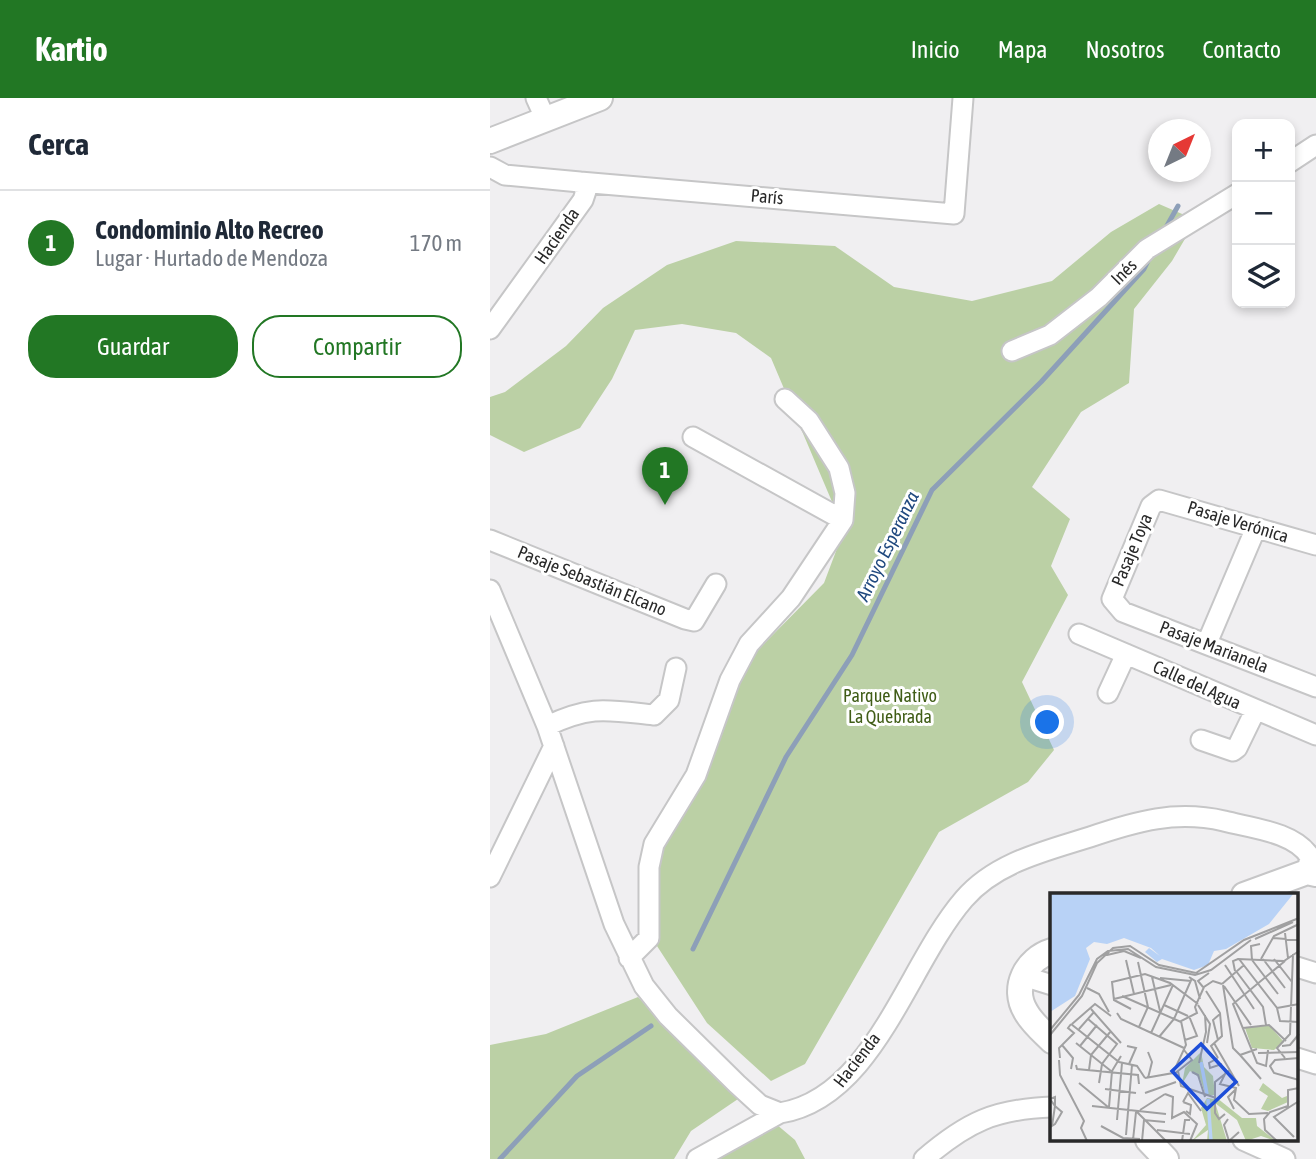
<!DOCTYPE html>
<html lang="es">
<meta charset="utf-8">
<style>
:root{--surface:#fff;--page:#f2f2f3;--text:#1f2937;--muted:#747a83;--line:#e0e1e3;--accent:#227724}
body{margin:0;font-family:"Asap Condensed",sans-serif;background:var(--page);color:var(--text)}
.controls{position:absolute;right:21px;top:21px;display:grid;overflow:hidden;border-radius:14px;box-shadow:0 4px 10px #0003}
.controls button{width:63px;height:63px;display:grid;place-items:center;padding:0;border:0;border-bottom:2px solid var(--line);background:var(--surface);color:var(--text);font:35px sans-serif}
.compass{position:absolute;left:658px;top:21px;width:63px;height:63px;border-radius:50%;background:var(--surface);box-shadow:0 4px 10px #0003;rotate:43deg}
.you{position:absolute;left:558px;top:625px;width:24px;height:24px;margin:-18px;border:5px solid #fff;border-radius:50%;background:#1a73e8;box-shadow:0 0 0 10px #1a73e833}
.badge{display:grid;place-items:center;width:46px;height:46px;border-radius:50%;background:var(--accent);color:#fff;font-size:23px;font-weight:700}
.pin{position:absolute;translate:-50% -58px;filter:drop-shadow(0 2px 4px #0008)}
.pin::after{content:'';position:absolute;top:37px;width:24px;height:21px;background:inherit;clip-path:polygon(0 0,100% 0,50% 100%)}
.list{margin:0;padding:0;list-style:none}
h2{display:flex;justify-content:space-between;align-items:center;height:91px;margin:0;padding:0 28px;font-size:30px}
h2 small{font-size:23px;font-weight:400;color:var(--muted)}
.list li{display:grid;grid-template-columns:46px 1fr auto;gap:21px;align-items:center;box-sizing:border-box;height:105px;padding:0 28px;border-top:2px solid var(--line)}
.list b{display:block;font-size:26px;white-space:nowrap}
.list p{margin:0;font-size:23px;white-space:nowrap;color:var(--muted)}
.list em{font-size:23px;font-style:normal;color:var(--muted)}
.actions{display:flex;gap:14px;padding:21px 28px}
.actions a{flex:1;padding:16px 0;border:2px solid var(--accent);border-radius:28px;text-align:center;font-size:24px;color:var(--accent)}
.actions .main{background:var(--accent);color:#fff}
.icon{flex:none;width:38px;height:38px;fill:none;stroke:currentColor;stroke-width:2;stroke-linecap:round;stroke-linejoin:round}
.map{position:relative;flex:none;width:826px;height:1061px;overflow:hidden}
header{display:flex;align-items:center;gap:42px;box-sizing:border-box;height:98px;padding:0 35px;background:var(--accent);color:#fff}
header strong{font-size:33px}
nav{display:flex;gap:38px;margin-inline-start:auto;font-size:24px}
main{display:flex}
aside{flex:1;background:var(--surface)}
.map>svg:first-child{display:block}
.green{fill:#bbd0a5}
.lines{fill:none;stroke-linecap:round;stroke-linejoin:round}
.stream{stroke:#8d9fb8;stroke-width:5}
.minor-casing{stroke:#c6c6c7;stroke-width:23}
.tertiary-casing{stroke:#c6c6c7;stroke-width:28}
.minor{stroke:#fff;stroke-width:19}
.tertiary{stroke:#fff;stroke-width:24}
.labels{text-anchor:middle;stroke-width:6;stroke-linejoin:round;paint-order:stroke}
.street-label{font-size:18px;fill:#292929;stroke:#fff}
.park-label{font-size:18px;fill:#405d17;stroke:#fff}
.water-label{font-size:19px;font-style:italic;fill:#20497f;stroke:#fff}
.inset-river{fill:none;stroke:#b8d2f6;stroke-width:3.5}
.inset-road{fill:none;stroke:#a0a0a1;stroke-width:2}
.view{fill:#1d4ed8;fill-opacity:0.15;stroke:#1d4ed8;stroke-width:3.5}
.inset-edge{fill:none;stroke:#292929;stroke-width:3.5}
</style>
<header>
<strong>Kartio</strong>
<nav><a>Inicio</a><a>Mapa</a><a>Nosotros</a><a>Contacto</a></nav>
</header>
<main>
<aside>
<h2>Cerca<small></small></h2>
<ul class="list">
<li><span class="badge">1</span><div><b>Condominio Alto Recreo</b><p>Lugar · Hurtado de Mendoza</p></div><em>170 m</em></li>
</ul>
<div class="actions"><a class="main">Guardar</a><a>Compartir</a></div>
</aside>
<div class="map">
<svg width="826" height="1061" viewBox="0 0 826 1061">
<rect width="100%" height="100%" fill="#f0eff1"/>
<!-- green -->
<path class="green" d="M669,106L706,122L682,163L644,211L639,285L591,314L542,389L580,421L561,468L578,497L532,584L564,652L538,684L449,734L315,966L281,983L217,925L167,848L150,800L157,742L219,664L253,567L334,485L354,432L281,260L246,235L192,226L145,232L122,281L90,330L34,354L0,337V299L15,294L76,248L113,210L177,167L246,143L345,148L404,189L482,203L562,183L621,134Z
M148,899L248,1001L201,1033L184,1061H0V947L56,936Z
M286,1026L305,1042L315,1061H227Z"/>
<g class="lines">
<!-- stream -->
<path class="stream" d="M674,133L688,108
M203,851L296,659L362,557L442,392L551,284L654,171L661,157
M10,1061L87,978L161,928"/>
<!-- minor casing -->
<g class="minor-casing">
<path id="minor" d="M46,0L56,22
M800,64L826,47
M0,69L15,77L90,84L96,93L93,102L0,231
M90,84L464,116L473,0
M522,253L560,237L609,199L657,151L747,96
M203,339L353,422
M0,442L195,521L204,523L226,486
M826,447L669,402L661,408L622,501L633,514L826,589
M0,492L57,628L124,826L154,888L178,918L247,986L270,1007L290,1015C384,1000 417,867 474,801C506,764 556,753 600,739C647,723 686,712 734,723C761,730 805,734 820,759L817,774
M589,536L826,637
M717,545L765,432
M618,595L636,556
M57,628C101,607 117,612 164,617L179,602L186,570
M711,642L743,653L747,650L765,613
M0,779L64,648
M139,860L159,840V769L164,746L206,677L240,582L259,546L301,500L353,422L355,395L349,370L319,323L295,301
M807,869L826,875
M533,878L562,887
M807,960L826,966
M753,1042L795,1061
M207,1061L290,1015
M434,1061C477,1024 505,1011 562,1009"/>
</g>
<!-- tertiary casing -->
<g class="tertiary-casing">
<path id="tertiary" d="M0,43L110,0
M754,797L817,774L826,776
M562,853C536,861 521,890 536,914C542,925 553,934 562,943
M658,1042L676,1061"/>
</g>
<!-- minor -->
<use href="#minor" class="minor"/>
<!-- tertiary -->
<use href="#tertiary" class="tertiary"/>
</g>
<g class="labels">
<!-- street labels -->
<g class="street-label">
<text transform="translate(277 99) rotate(5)" y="6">París</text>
<text transform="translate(67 138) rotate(-55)" y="6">Hacienda</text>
<text transform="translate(634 174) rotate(-45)" y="6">Inés</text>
<text transform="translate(748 424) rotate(17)" y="6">Pasaje Verónica</text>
<text transform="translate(642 452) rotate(-67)" y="6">Pasaje Toya</text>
<text transform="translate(102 483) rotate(22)" y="6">Pasaje Sebastián Elcano</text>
<text transform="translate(724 549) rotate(21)" y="6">Pasaje Marianela</text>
<text transform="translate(707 587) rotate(24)" y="6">Calle del Agua</text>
<text transform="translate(367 962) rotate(-52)" y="6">Hacienda</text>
</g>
<!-- park labels -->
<g class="park-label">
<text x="400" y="604">Parque Nativo<tspan x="400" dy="21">La Quebrada</tspan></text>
</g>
<!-- water labels -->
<g class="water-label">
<text transform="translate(397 448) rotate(-64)" y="7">Arroyo Esperanza</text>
</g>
</g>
<!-- overview -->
<g transform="translate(560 795)">
<rect width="248" height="248" fill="#f0eff1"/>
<path d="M219,132L234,149L224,157L202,155L195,135ZM151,159L154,174L163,183L165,202L156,203L150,185L140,178L132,191L135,175ZM213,190L232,205L237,203L238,209L218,218L211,216L218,203L209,197ZM157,205L164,206L177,248H157L158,237L142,248L156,232L151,215ZM167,205L192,225H206L207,233L226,248L211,243L196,248L187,227L165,210Z" fill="#bbd0a5"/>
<path d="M0,0H244L219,31L176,56L164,58L158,72L144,77L112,66L107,69L95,59L99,55L110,63L101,55L74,45L57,51L44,49L36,55L40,66L25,103L0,119Z" fill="#b8d2f6"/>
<path class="inset-river" d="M151,169L157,201M158,206L161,248"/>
<path class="inset-road" d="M235,40L238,65M223,45L249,47M205,46L243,29M210,51L201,53L202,67L228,101M57,62L74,58L91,65M189,66L227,115L230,128L249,129M211,66L224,43L249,31M213,66L235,95M224,66L242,89M76,67L84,101M88,69L98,114L89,134M175,72L204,116M185,78L183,68L188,66L234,68L249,58M186,78L213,114L216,132M102,84L110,118M139,84L145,88L150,106M110,85L141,88M172,91L194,72M173,92L183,155L190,162L207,156M174,93L201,132M153,94L148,88L159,80M37,95L49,101L59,119M156,98L170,120L172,143L161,153L168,165M72,103L131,129M64,106L121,92M114,112L138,123M148,112L160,131L157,150M227,115L249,111M41,116L71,150M81,116L64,107L62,89L95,81L120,90L148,111M67,120L71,126L134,155M38,126L67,151L52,171L49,190M21,131L69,169L87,173L95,185M22,131L45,111L61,123M193,135L219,132L236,148M29,136L44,119M0,137L29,102L47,66L58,58L78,56L106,74L145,82L161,77L201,47M101,140L123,92M0,142L32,103L47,70L63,55L80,53L109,72L146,80L194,47L249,25M109,144L124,126L142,85M135,147L147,143L139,123M168,147L163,127L170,121M26,150L61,178M164,150L189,193M12,152L23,165L21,176M30,153L47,132M77,153L86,155L79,171M232,153L240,152L249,141M218,157L216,173L207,170L183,111L235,68M208,160L249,159M190,162L211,186M10,165L9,155L24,140L18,135L21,131M168,165L159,170L160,175L172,171M235,165L227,155L240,141L243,61M249,165L225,167L220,173L224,180L249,187M9,167L10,182L34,228L31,235L37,248M149,170L156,139L155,122M26,172L27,176L88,182L89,191M39,177L41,162L61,138M128,178L142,167L134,157M142,179L148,182L155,204M176,179L170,191L186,195L184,207L199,221L218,220M124,181L128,178L131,193L166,205M95,185L123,180L136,152L131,128L147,120L145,114L154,94L163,88L172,91M98,185L102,169L98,159M29,190L58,214M55,196L86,200M95,200L126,189M115,201L123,204L122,225L134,219L147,231L140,248M133,209L138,200L151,218M133,209L141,212L140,221L136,218M42,213L116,221M59,214L62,178L71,163M184,216L178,204L186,196M90,217L115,201M86,218L116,248M175,221L169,226L165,220V189L180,177M178,226L174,232L179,248L189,239M67,227L72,170M51,233L73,245L90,246M0,234L2,233L5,231L12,219L5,213L0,206L5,204V213L2,233M107,237L140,241M76,242L82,172M244,244L224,224L249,208M83,247L86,219M92,248L94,227L115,229M132,248L135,227H140M227,248L215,237L214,226L220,219L238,213V197L249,195"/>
<path class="view" d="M151,151L186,189L157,216L122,178Z"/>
<rect width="248" height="248" class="inset-edge"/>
</g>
</svg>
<div class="controls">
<button>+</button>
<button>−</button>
<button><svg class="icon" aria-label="layers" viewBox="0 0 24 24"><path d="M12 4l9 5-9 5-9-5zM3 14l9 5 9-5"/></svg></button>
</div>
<svg class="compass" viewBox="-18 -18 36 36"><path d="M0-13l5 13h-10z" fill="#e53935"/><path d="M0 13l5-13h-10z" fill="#747a83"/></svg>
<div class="you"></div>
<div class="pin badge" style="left:175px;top:407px">1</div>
</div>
</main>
